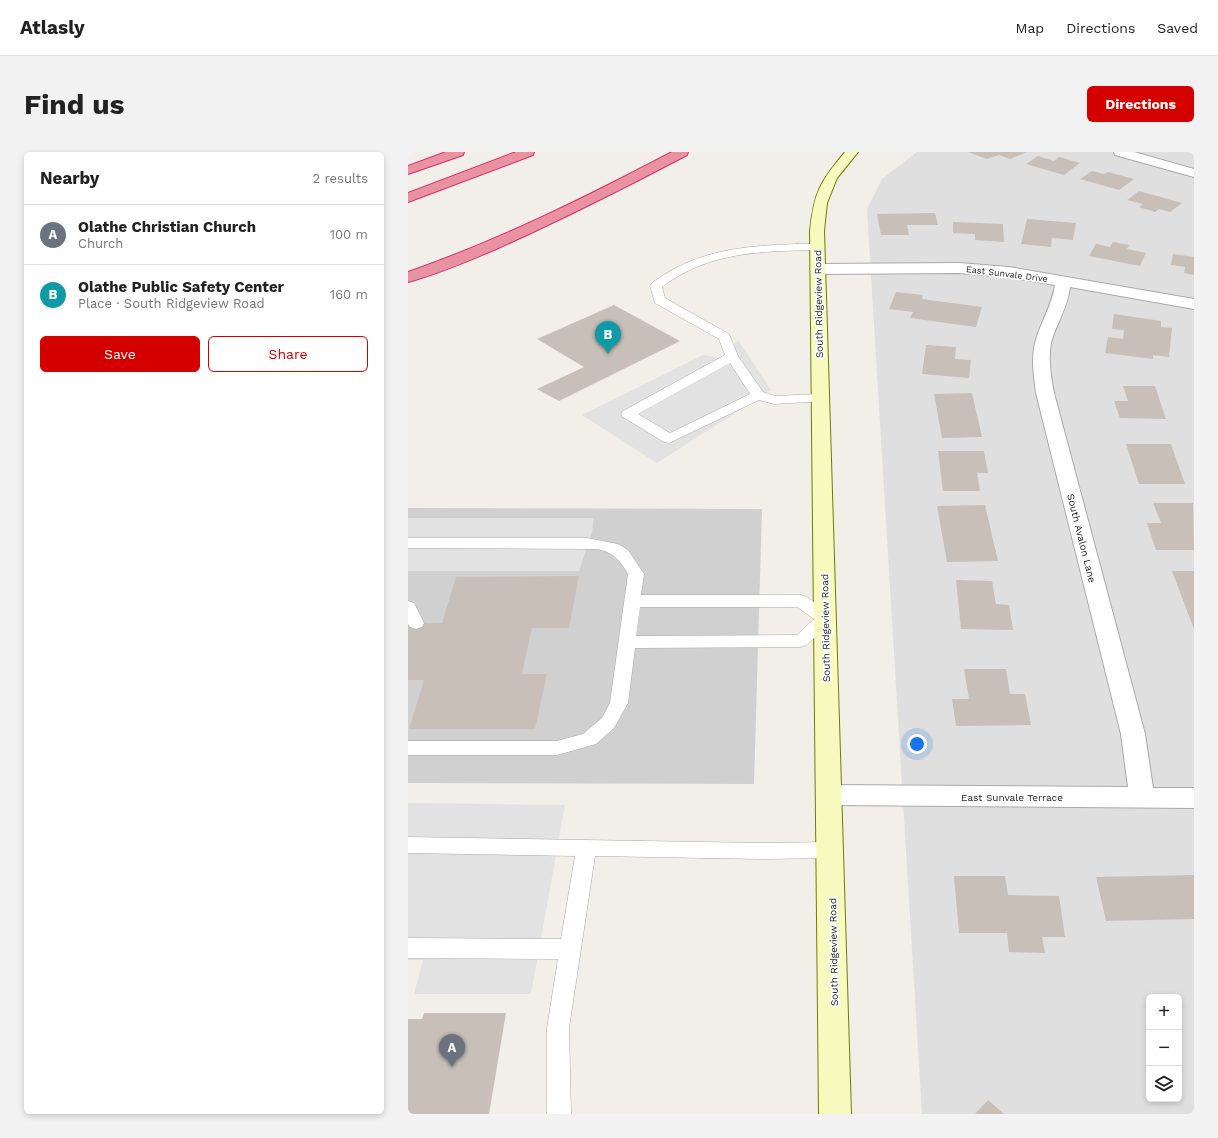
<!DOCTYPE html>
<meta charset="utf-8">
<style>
:root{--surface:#fff;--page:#f2f2f2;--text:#222;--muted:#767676;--line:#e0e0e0;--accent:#d40000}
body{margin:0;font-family:"Work Sans",sans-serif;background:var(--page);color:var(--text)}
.controls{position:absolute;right:12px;bottom:12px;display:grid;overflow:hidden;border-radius:6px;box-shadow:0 2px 6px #0003}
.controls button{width:36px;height:36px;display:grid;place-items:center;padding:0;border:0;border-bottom:1px solid var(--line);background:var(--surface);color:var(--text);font:20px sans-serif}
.you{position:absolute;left:509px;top:592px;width:14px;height:14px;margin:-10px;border:3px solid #fff;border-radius:50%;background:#1a73e8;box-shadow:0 0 0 6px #1a73e833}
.badge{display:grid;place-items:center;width:26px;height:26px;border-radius:50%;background:var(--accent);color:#fff;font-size:13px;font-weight:700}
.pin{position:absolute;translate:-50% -33px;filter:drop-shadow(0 1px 2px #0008)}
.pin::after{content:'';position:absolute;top:21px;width:14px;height:12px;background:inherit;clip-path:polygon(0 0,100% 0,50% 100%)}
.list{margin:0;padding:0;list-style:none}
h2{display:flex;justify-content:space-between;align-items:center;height:52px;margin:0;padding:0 16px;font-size:17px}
h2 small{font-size:13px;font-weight:400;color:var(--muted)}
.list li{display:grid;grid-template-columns:26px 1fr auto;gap:12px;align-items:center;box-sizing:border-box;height:60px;padding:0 16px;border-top:1px solid var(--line)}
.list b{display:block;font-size:15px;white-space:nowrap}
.list p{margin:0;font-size:13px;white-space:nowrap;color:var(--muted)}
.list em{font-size:13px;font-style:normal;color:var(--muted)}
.actions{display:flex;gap:8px;padding:12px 16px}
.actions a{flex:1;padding:9px 0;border:1px solid var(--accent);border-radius:6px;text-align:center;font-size:14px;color:var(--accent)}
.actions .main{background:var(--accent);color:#fff}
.icon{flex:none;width:22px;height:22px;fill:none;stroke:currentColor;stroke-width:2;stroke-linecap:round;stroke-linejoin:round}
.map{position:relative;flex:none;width:786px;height:962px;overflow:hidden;border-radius:6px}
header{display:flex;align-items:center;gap:24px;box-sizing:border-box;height:56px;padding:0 20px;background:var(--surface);border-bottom:1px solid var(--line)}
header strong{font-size:19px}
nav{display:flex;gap:22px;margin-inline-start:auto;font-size:14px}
.intro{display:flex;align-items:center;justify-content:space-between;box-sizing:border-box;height:96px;padding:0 24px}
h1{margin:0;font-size:28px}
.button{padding:10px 18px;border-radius:6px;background:var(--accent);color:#fff;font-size:14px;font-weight:700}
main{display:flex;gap:24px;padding:0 24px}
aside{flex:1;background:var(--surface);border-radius:6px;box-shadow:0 2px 6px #0003}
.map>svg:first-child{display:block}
.residential{fill:#e0dfdf;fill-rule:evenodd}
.religious{fill:#d0d0d0}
.parking{fill:#e2e2e2}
.building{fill:#c7bfb8}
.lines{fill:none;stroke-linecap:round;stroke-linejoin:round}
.service-casing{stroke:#a9a9a9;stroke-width:1}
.minor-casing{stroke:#a9a9a9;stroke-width:2}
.secondary-casing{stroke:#707d05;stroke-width:2}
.motorway-casing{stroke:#dc2a67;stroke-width:2}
.service{fill:#fff;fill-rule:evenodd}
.minor{fill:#fff;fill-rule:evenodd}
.secondary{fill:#f7fabf;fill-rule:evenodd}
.motorway{fill:#e892a2;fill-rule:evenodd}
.labels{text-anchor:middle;stroke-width:3.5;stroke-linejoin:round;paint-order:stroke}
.far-street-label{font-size:9px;fill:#222;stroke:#fff}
.street-label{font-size:10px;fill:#222;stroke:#fff}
</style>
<header>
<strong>Atlasly</strong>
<nav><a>Map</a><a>Directions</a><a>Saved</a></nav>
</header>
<div class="intro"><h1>Find us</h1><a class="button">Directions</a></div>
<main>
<aside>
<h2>Nearby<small>2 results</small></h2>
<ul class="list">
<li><span class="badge" style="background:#6b7280">A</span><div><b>Olathe Christian Church</b><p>Church</p></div><em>100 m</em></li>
<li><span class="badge" style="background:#0f9aa8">B</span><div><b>Olathe Public Safety Center</b><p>Place · South Ridgeview Road</p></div><em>160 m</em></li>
</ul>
<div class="actions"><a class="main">Save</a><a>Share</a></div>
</aside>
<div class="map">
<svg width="786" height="962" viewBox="0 0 786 962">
<rect width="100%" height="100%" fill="#f2efe9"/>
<!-- residential -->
<path class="residential" d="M509,0H786V962H514L459,57L474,27ZM741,845H771V947H741Z"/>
<!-- religious -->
<path class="religious" d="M0,356L354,357L346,632L0,631Z"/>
<!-- parking -->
<path class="parking" d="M330,188L363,238L249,311L174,263L295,203L313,206Z
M0,366H186L184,380L171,419H0Z
M0,651L157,653L123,842H6L15,808H0Z"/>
<!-- building -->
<path class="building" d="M560,0H619L602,7L591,3L579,7Z
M630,4L646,9L651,5L672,11L656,23L618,12Z
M684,19L696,22L700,20L726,27L711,38L672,27Z
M731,39L774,51L762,60L751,57L747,60L731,55L735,52L719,48Z
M527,61L530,73H499L501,83H473L469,62Z
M619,67L668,71L665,88L644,86L643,95L613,92Z
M545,70L595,72L596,90L567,88V82L545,81Z
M705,90L721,93L719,97L738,101L732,114L681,104L688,92L702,95Z
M765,102L786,105V123L776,121L777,115L763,113Z
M488,140L515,143L514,147L574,155L568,175L502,166L505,160L481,157Z
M206,153L272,189L151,249L129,237L176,215L129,187Z
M706,162L753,169V175L764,176L761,205L745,203V207L697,201L700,185L715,187L716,178L704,177Z
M518,193L548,195L547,207L563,208L561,226L514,222Z
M715,234H747L758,267L712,266L706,249H720Z
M564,241L574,285L534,286L526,242Z
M718,292H763L777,332H731Z
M530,299H576L580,321H569L572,339H535Z
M745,351H785L786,398H748L739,371H753Z
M577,353L590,409L539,410L529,354Z
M764,419H786V477Z
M171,424L161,476H124L114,522H139L127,577H1L16,528H0V471H34L48,425Z
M548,428L584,429L588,452L601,453L605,478L553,477Z
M556,517H598L602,542H617L623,573L548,574L544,547H561Z
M786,723V767L698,769L688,725Z
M546,724H597L600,743L651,744L657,785H634L637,801L601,800L599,781H551Z
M16,861H98L81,962H0V867H14Z
M580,948L596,962H567Z"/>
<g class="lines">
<!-- service casing -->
<g class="service-casing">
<path id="service" d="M389,92H409L415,95L409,98C354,99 299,100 254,135L257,146L321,182L330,204L355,240L367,244L412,242L417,243L419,246L417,249L366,252L351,248L261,291L256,290L215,265L213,262L215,259L317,203L311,187L247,151L242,134L244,131C288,98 335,94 389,92ZM322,211L342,242L262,281L230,262Z
M0,386H179L210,392L220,398L236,422L233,443H393L399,445L423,463L425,467L399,493L393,495L227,496L220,551L206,576L188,592L149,603H0V589H149L175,582L194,566L202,551L220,422C212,408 205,400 189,397L0,396ZM232,455H389L406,467L389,483L228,484Z
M0,449L6,451L16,471L14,475L8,477L2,475L0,472Z
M0,685L354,691L423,690L430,692L433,698L430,704L423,706L354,707L187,704L161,876L163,962H139V876L150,807L0,806V786L153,787L167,704L0,701Z"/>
</g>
<!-- minor casing -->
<g class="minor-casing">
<path id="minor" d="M706,0H726L786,17V25L707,3Z
M551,111L601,115L786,147V157L662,135C660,155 648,172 643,191C640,208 643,225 646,241L737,582L745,636H786V656L421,653L412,650L408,643L412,636L421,633L720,635L713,582L628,241C626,225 623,208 627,191C632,171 644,154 647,133L601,125L551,121L410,122L405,120L402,117L405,114L410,112Z"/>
</g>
<!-- secondary casing -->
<g class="secondary-casing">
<path id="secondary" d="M437,0H450L429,26L419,51L416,79L443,962H411L402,79C406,40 412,30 437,0Z"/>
</g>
<!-- motorway casing -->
<g class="motorway-casing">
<path id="motorway" d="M38,0H56L55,3L0,22V14Z
M108,0H126L125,3L0,50V41Z
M264,0H280L279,3C216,36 153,68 88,97C60,109 30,122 0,130V120C92,88 178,45 264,0Z"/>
</g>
<!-- service -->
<use href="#service" class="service"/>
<!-- minor -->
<use href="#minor" class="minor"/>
<!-- secondary -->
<use href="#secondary" class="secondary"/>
<!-- motorway -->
<use href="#motorway" class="motorway"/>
</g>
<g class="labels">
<!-- far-street labels -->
<g class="far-street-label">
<text transform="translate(599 122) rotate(7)" y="3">East Sunvale Drive</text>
</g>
<!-- street labels -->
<g class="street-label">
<text transform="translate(410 152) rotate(-91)" y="4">South Ridgeview Road</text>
<text transform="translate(674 386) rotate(76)" y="4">South Avalon Lane</text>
<text transform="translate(417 476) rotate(-91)" y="4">South Ridgeview Road</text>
<text x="604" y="649">East Sunvale Terrace</text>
<text transform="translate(425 800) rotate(-91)" y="4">South Ridgeview Road</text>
</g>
</g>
</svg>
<div class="controls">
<button>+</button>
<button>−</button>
<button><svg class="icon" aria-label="layers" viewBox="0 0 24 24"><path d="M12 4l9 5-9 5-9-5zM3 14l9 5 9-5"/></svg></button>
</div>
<div class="you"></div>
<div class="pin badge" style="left:44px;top:915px;background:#6b7280">A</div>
<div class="pin badge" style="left:200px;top:202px;background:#0f9aa8">B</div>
</div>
</main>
